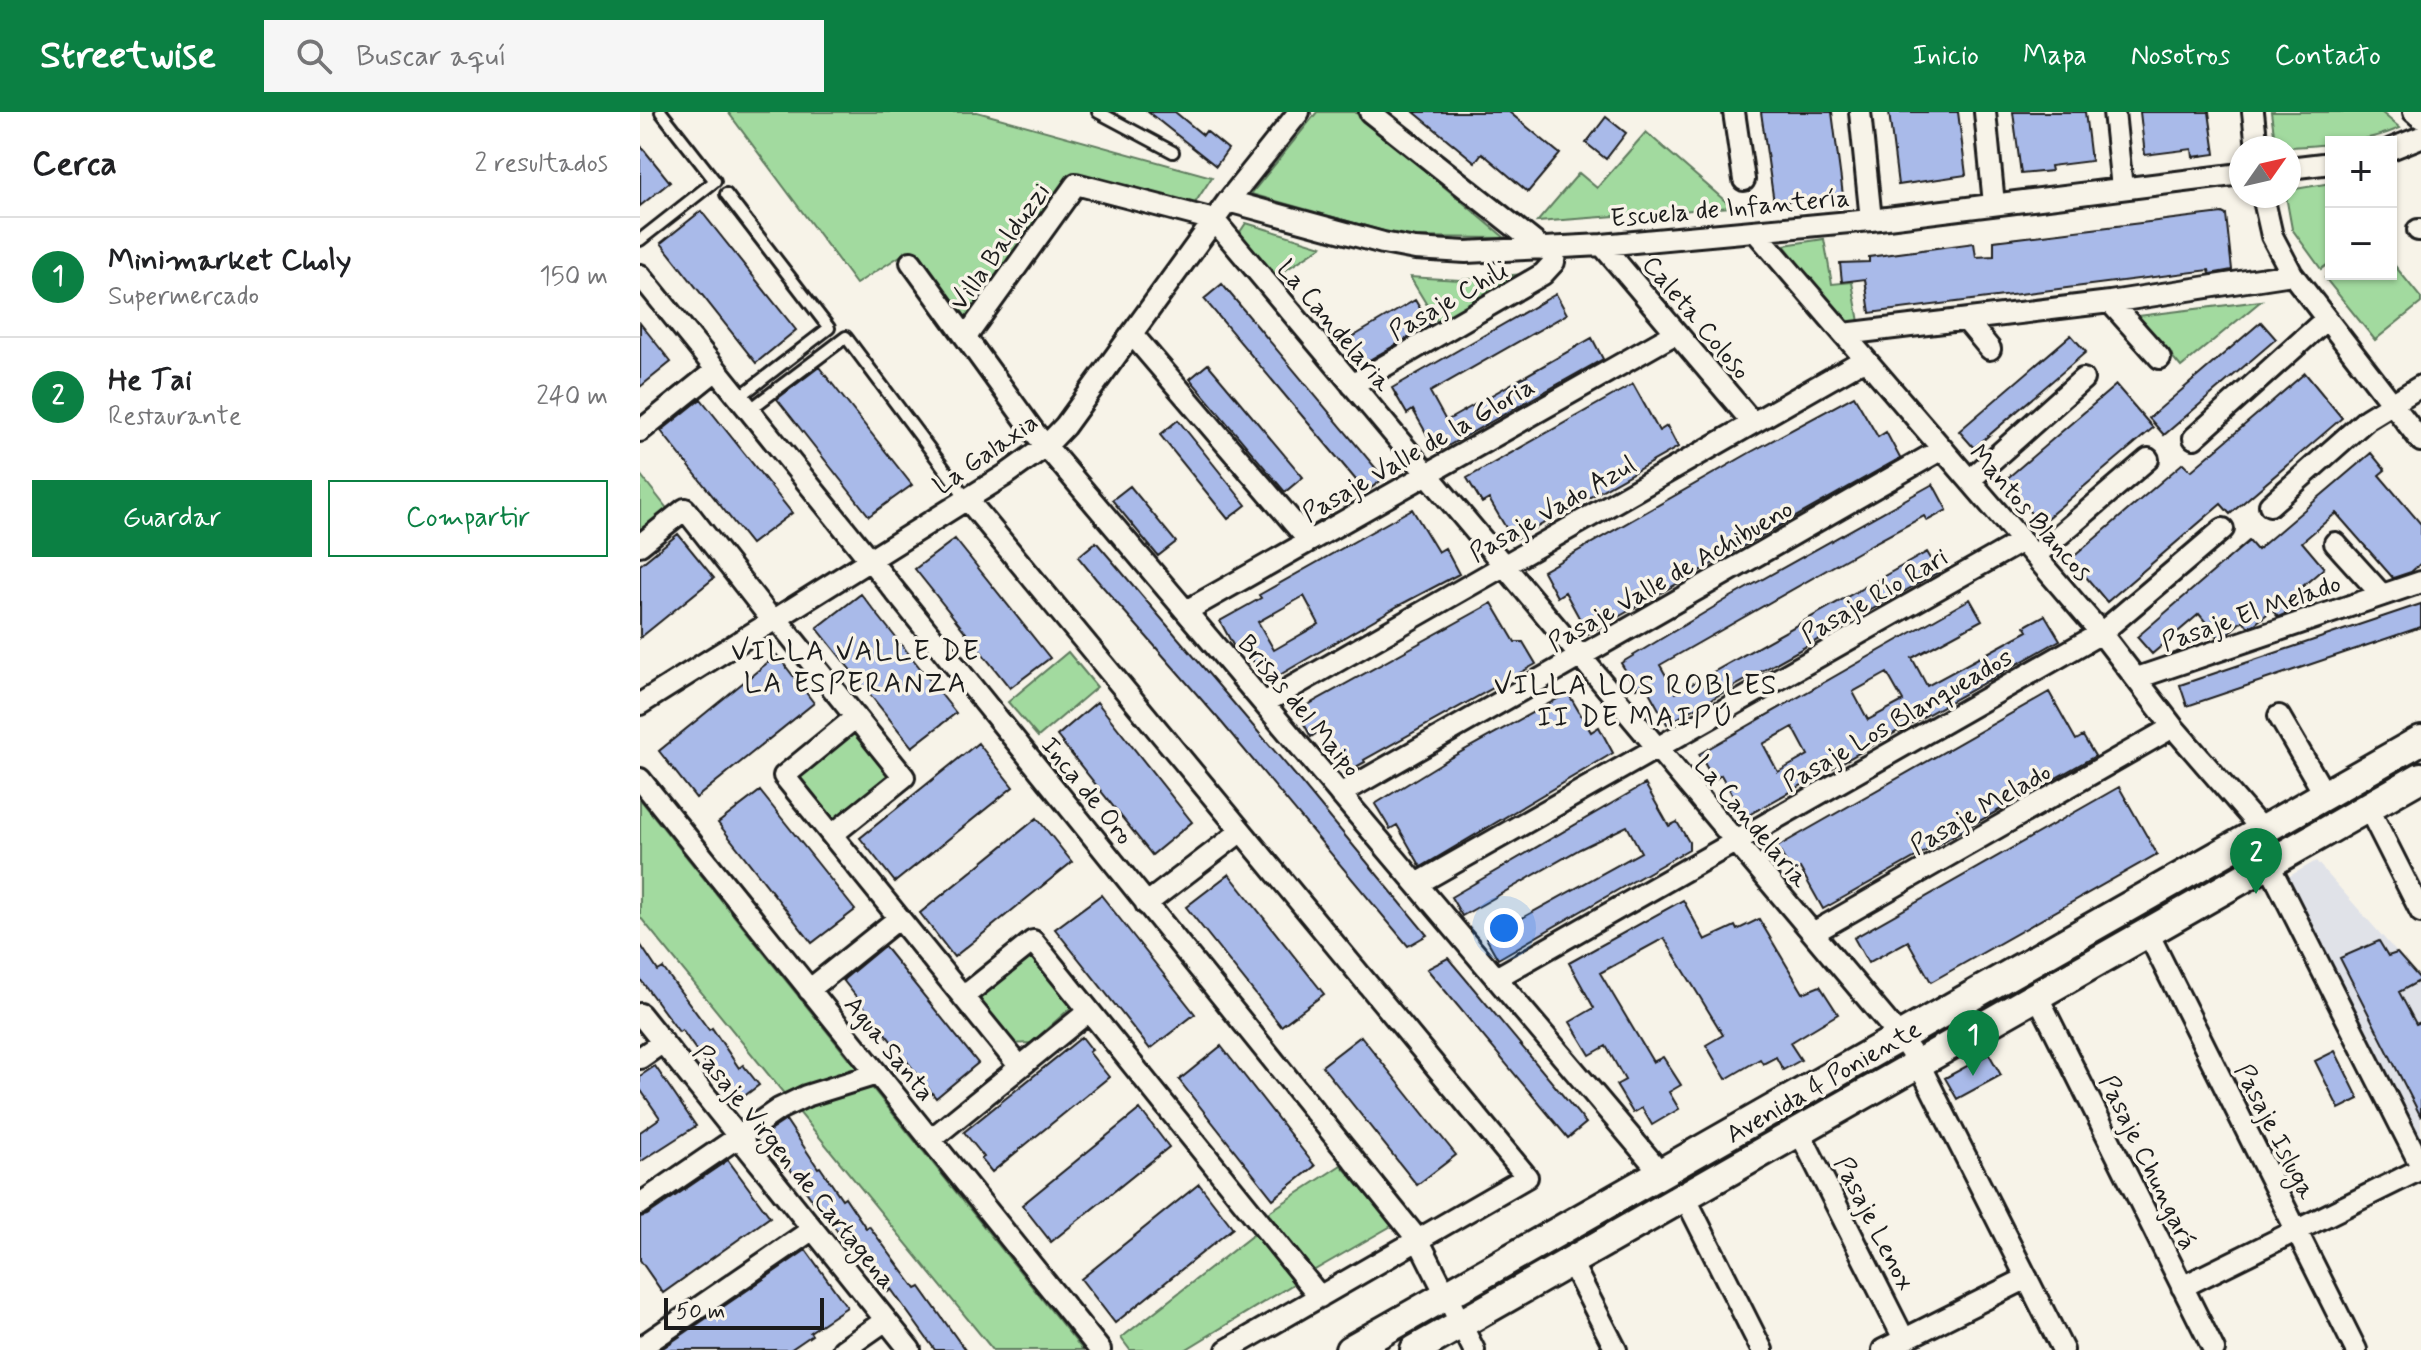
<!DOCTYPE html>
<html lang="es">
<meta charset="utf-8">
<style>
:root{--surface:#fff;--page:#f6f6f6;--text:#202124;--muted:#757577;--line:#e0e0e0;--accent:#0b8043}
body{margin:0;font-family:Mynerve,sans-serif;background:var(--page);color:var(--text)}
.controls{position:absolute;right:24px;top:24px;display:grid;overflow:hidden;border-radius:0px;box-shadow:0 2px 6px #0004}
.controls button{width:72px;height:72px;display:grid;place-items:center;padding:0;border:0;border-bottom:2px solid var(--line);background:var(--surface);color:var(--text);font:40px sans-serif}
.compass{position:absolute;left:1589px;top:24px;width:72px;height:72px;border-radius:50%;background:var(--surface);box-shadow:0 2px 6px #0004;rotate:56deg}
.scale{position:absolute;left:24px;bottom:20px;width:160px;box-sizing:border-box;padding-left:8px;border:4px solid #1c1c1c;border-top:0;font-size:22px;line-height:28px;white-space:nowrap;color:#1c1c1c;-webkit-text-stroke:6px #f7f3e8;paint-order:stroke}
.you{position:absolute;left:864px;top:816px;width:28px;height:28px;margin:-20px;border:6px solid #fff;border-radius:50%;background:#1a73e8;box-shadow:0 0 0 12px #1a73e833}
.badge{display:grid;place-items:center;width:52px;height:52px;border-radius:50%;background:var(--accent);color:#fff;font-size:26px;font-weight:700}
.pin{position:absolute;translate:-50% -66px;filter:drop-shadow(0 2px 4px #0008)}
.pin::after{content:'';position:absolute;top:42px;width:28px;height:24px;background:inherit;clip-path:polygon(0 0,100% 0,50% 100%)}
.list{margin:0;padding:0;list-style:none}
h2{display:flex;justify-content:space-between;align-items:center;height:104px;margin:0;padding:0 32px;font-size:34px}
h2 small{font-size:26px;font-weight:400;color:var(--muted)}
.list li{display:grid;grid-template-columns:52px 1fr auto;gap:24px;align-items:center;box-sizing:border-box;height:120px;padding:0 32px;border-top:2px solid var(--line)}
.list b{display:block;font-size:30px;white-space:nowrap}
.list p{margin:0;font-size:26px;white-space:nowrap;color:var(--muted)}
.list em{font-size:26px;font-style:normal;color:var(--muted)}
.actions{display:flex;gap:16px;padding:24px 32px}
.actions a{flex:1;padding:18px 0;border:2px solid var(--accent);border-radius:0px;text-align:center;font-size:28px;color:var(--accent)}
.actions .main{background:var(--accent);color:#fff}
.icon{flex:none;width:44px;height:44px;fill:none;stroke:currentColor;stroke-width:2;stroke-linecap:round;stroke-linejoin:round}
.map{position:relative;flex:none;width:1781px;height:1238px;overflow:hidden}
header{display:flex;align-items:center;gap:48px;box-sizing:border-box;height:112px;padding:0 40px;background:var(--accent);color:#fff}
header strong{font-size:38px}
nav{display:flex;gap:44px;margin-inline-start:auto;font-size:28px}
.search{width:560px;height:72px;background:var(--page);display:flex;align-items:center;gap:20px;box-sizing:border-box;padding:0 28px;border-radius:0px;color:var(--muted);font-size:30px}
main{display:flex}
aside{flex:1;background:var(--surface)}
.map>svg:first-child{display:block}
.built{fill:#e0e2e8}
.green{fill:#a2da9f;stroke:#5f7b5e;stroke-width:2}
.building{fill:#a9bae9;stroke:#1c1c1c;stroke-width:2;fill-rule:evenodd}
.lines{fill:none;stroke-linecap:round;stroke-linejoin:round}
.lane-casing{stroke:#1c1c1c;stroke-width:16}
.street-casing{stroke:#1c1c1c;stroke-width:26}
.secondary-casing{stroke:#1c1c1c;stroke-width:34}
.lane{stroke:#f7f3e8;stroke-width:10}
.street{stroke:#f7f3e8;stroke-width:20}
.secondary{stroke:#f7f3e8;stroke-width:28}
.labels{text-anchor:middle;stroke-width:7;stroke-linejoin:round;paint-order:stroke}
.street-label{font-size:26px;fill:#1c1c1c;stroke:#f7f3e8}
.neighbourhood-label{font-size:28px;letter-spacing:2px;fill:#1c1c1c;stroke:#f7f3e8}
</style>
<header>
<strong>Streetwise</strong>
<div class="search"><svg class="icon" aria-label="search" viewBox="0 0 24 24"><circle cx="10" cy="10" r="6"/><path d="M15 15l6 6"/></svg>Buscar aquí</div>
<nav><a>Inicio</a><a>Mapa</a><a>Nosotros</a><a>Contacto</a></nav>
</header>
<main>
<aside>
<h2>Cerca<small>2 resultados</small></h2>
<ul class="list">
<li><span class="badge">1</span><div><b>Minimarket Choly</b><p>Supermercado</p></div><em>150 m</em></li>
<li><span class="badge">2</span><div><b>He Tai</b><p>Restaurante</p></div><em>240 m</em></li>
</ul>
<div class="actions"><a class="main">Guardar</a><a>Compartir</a></div>
</aside>
<div class="map">
<svg width="1781" height="1238" viewBox="0 0 1781 1238">
<rect width="100%" height="100%" fill="#f7f3e8"/>
<filter id="ink" filterUnits="userSpaceOnUse"><feTurbulence type="fractalNoise" baseFrequency=".0125" numOctaves="2"/><feDisplacementMap in="SourceGraphic" scale="16" xChannelSelector="R" yChannelSelector="G"/><feConvolveMatrix kernelMatrix="1 2 1 2 8 2 1 2 1" color-interpolation-filters="sRGB"/></filter>
<g filter="url(#ink)">
<!-- built -->
<path class="built" d="M1676,749L1781,868V1028L1648,765Z"/>
<!-- green -->
<path class="green" d="M88,0H337L572,65L551,97L434,66L323,216L268,139L216,172Z
M677,0H715L865,126L765,125L611,82Z
M1631,0H1741L1760,16C1720,33 1678,33 1636,36Z
M1006,20L1092,95L897,110L939,61L957,76Z
M1691,71V150L1681,157L1652,117L1646,84H1649V78Z
M606,111L682,134L632,167L600,120Z
M1184,127L1192,172L1212,170L1219,210L1206,212L1144,133Z
M1751,149L1781,186V191L1735,228L1685,166L1691,161L1751,162Z
M883,162L799,213L770,165L820,168Z
M1621,189L1541,255L1498,204Z
M0,362L29,399L0,422Z
M428,540L457,575L398,625L368,590Z
M213,616L252,664L195,710L156,662Z
M0,687L443,1238H353L0,805Z
M393,838L436,891L391,931L368,932L333,889Z
M701,1053L753,1113L673,1159L626,1102Z
M614,1122L655,1171L545,1238H490L481,1226Z"/>
<!-- building -->
<path class="building" d="M508,0H535L563,23L566,19L588,37L576,54Z
M774,0H869L920,42L888,80L842,41L835,50Z
M1121,0H1192L1203,83L1134,91Z
M1249,0H1318L1326,63L1258,73Z
M1373,0H1445L1451,49L1410,54L1411,59L1381,62Z
M1500,0H1569L1575,42L1553,45L1552,37L1505,43Z
M966,5L986,21L966,47L946,31Z
M0,33L30,70L0,94Z
M61,99L156,218L116,251L21,131Z
M1582,101L1586,103L1592,158L1570,162L1569,158L1230,201L1225,167L1202,170L1200,151L1229,150V145L1334,131L1336,145L1354,144V129Z
M582,172L744,366L726,380L564,187Z
M916,182L927,202L790,280L806,309L952,226L963,247L797,340L773,298L767,302L752,276Z
M775,188L790,213L724,251L709,227Z
M1621,210L1636,227L1524,323L1509,306Z
M0,211L31,250L0,275Z
M1431,223L1446,240L1334,336L1319,319Z
M568,252L663,365L645,380L550,267Z
M179,255L272,373L229,404L137,287Z
M1665,261L1702,306L1590,402L1581,392L1467,490L1431,447L1543,351L1551,359Z
M993,272L1019,319L1027,314L1038,335L878,426H872L849,387L842,391L827,366Z
M1476,273L1513,316L1400,412L1364,369Z
M1214,284L1238,325L1246,320L1260,346L948,522L925,480L917,485L903,459L1111,340Z
M61,287L152,401L111,432L21,319Z
M538,308L606,393L588,407L520,323Z
M1731,341L1745,358L1739,363L1781,412V451L1771,460L1753,466L1696,401L1662,430L1684,456L1655,481L1661,489L1645,502L1638,505L1632,498L1615,512L1608,515L1603,508L1587,522L1578,525L1559,502L1512,542L1497,525L1609,429L1617,438Z
M1293,372L1307,398L1287,409L1284,404L1234,431L1020,553L1036,581L1287,440L1299,460L1027,612L1004,571L996,576L981,551L1089,486Z
M490,374L536,430L518,444L472,388Z
M772,397L798,440L805,436L819,462L758,494L626,571L602,530L594,535L580,509L621,486L619,483ZM664,484L679,512L634,538L618,510Z
M38,422L74,466L0,526V453Z
M315,427L410,546L370,576L275,457Z
M456,430L655,663L787,823L768,834L582,611L456,467L438,445Z
M221,482L316,601L272,635L177,516Z
M1330,487L1342,508L1272,546L1287,574L1388,519L1385,514L1405,503L1420,528L1105,705L1081,663L1074,668L1059,642ZM1247,561L1263,589L1228,608L1213,580ZM1153,615L1168,643L1138,660L1123,632Z
M852,491L875,530H883L896,552L724,648L725,650L705,661L680,619L671,625L657,599Z
M1781,492V515L1547,594L1540,573Z
M137,543L174,591L56,686L19,639Z
M1409,580L1436,628L1443,624L1455,644L1183,797L1160,756L1152,760L1137,735Z
M928,581L951,620L959,615L973,641L781,755L757,713L750,717L735,692L808,647Z
M457,590L552,710L512,743L417,624Z
M338,631L373,675L255,770L220,726Z
M1005,672L1029,714L1037,710L1049,730V737L858,847L846,826L1001,740L987,714L940,737L822,804L811,785Z
M1479,675L1517,742L1291,870L1268,829L1228,851L1214,826Z
M120,679L215,798L172,831L78,711Z
M397,706L432,750L314,845L280,801Z
M589,762L684,882L641,914L546,795Z
M461,783L555,902L510,937L415,817Z
M1043,788L1065,828L1095,814L1097,818L1119,807L1163,881L1180,874L1198,902L1150,931L1161,948L1143,958L1136,945L1123,952L1120,947L1086,967L1066,933L1083,923L1024,826L960,861L1013,950L1023,945L1041,973L1029,980L1039,997L1012,1013L1002,996L993,1001L976,973L985,968L966,934L950,943L930,910L954,896L929,851Z
M1739,829L1748,844L1757,841L1781,868L1759,880L1776,912L1781,910V1005L1700,846Z
M0,832L18,859L23,856L69,918L72,916L99,956L103,953L119,973L99,988L69,949L65,951L42,918L39,920L0,867Z
M244,834L338,951L296,986L203,868Z
M808,846L946,1011L928,1026L787,857Z
M721,924L816,1043L777,1073L682,954Z
M442,925L452,938L449,940L469,965L352,1060L341,1047L344,1045L324,1020Z
M581,934L675,1054L633,1087L539,968Z
M1695,939L1719,987L1699,997L1675,949Z
M1349,942L1361,963L1317,987L1305,966Z
M15,954L56,1014L0,1050V1020L20,1006L0,977V964Z
M500,997L529,1035L411,1130L382,1093Z
M146,1008L178,1056L180,1055L202,1087L205,1085L226,1116L229,1114L276,1177L280,1175L325,1238H295L251,1177L248,1180L202,1117L198,1120L176,1088L173,1089L125,1022Z
M88,1048L130,1105L23,1181L0,1148V1105L7,1103Z
M559,1072L593,1116L475,1211L441,1167Z
M166,1138L207,1195L170,1220L172,1223L150,1238H20Z"/>
<g class="lines">
<!-- lane casing -->
<g class="lane-casing">
<path id="lane" d="M458,0L533,40
M86,82L189,216L98,286
M0,128L75,69L21,0
M108,299L206,225L327,387"/>
</g>
<!-- street casing -->
<g class="street-casing">
<path id="street" d="M730,0L903,137
M1094,0L1104,68
M1220,0L1231,108
M1345,0L1354,92
M1474,0L1482,76
M1613,0L1617,36
M1774,0L1781,6
M1751,37L1781,25
M1649,56L1691,51
M1623,84L1632,124L1652,162L1781,329
M588,89L743,131L775,137L826,140L962,133L1231,108L1601,62
M1778,118H1781
M1115,119L1461,521L1533,615L1623,719
M962,133L1113,311
M271,150L395,321L1021,1061
M0,163L779,1129L834,1238
M1470,190L1520,246
M1326,208L1350,237
M492,222L669,429
M1204,222L1470,190L1652,162
M326,225L436,72L574,108L1260,925L1279,952L1423,1238
M712,273L903,162L914,150L915,137
M0,319L76,258
M1554,326L1686,207
M1330,368L1443,267
M327,387L887,1065L587,1238
M1630,393L1727,307L1781,274
M1695,431L1742,483
M0,433L45,397L132,508
M1395,444L1508,347
M546,499L1036,221
M135,505L264,665L192,723
M1497,566L1781,470
M624,591L1225,247
M0,592L367,362L406,334L425,314L588,89L659,0
M1639,604L1685,683
M216,605L144,664L380,955
M0,667L460,1238
M700,682L1302,337
M1728,695L1781,800
M1629,753L1781,1054
M777,772L1382,429
M506,792L600,720
M1173,821L1533,615
M1509,823L1716,1238
M856,866L1461,521L1583,417
M169,878L259,806
M323,885L393,829L680,1185
M1398,885L1574,1238
M0,902L270,1238
M0,946L23,930
M1159,1019L1264,1227
M290,1028L449,899
M1045,1085L1122,1238
M0,1092L139,997L166,984L237,962
M931,1150L976,1238
M1542,1175L1781,1057
M0,1236L173,1117
M203,1238L246,1208
M1243,1238L1387,1166"/>
</g>
<!-- secondary casing -->
<g class="secondary-casing">
<path id="secondary" d="M710,1238L1781,628
M775,1238L1781,665"/>
</g>
<!-- lane -->
<use href="#lane" class="lane"/>
<!-- street -->
<use href="#street" class="street"/>
<!-- secondary -->
<use href="#secondary" class="secondary"/>
</g>
</g>
<g class="labels">
<!-- street labels -->
<g class="street-label">
<text transform="translate(1090 95) rotate(-5)" y="9">Escuela de Infantería</text>
<text transform="translate(359 134) rotate(-54)" y="9">Villa Balduzzi</text>
<text transform="translate(808 188) rotate(-30)" y="9">Pasaje Chili</text>
<text transform="translate(1057 205) rotate(50)" y="9">Caleta Coloso</text>
<text transform="translate(695 213) rotate(50)" y="9">La Candelaria</text>
<text transform="translate(778 337) rotate(-30)" y="9">Pasaje Valle de la Gloria</text>
<text transform="translate(345 341) rotate(-35)" y="9">La Galaxia</text>
<text transform="translate(912 396) rotate(-30)" y="9">Pasaje Vado Azul</text>
<text transform="translate(1391 400) rotate(49)" y="9">Mantos Blancos</text>
<text transform="translate(1030 463) rotate(-30)" y="9">Pasaje Valle de Achibueno</text>
<text transform="translate(1234 483) rotate(-30)" y="9">Pasaje Río Rari</text>
<text transform="translate(1611 500) rotate(-19)" y="9">Pasaje El Melado</text>
<text transform="translate(660 593) rotate(50)" y="9">Brisas del Maipo</text>
<text transform="translate(1257 607) rotate(-30)" y="9">Pasaje Los Blanqueados</text>
<text transform="translate(448 678) rotate(51)" y="9">Inca de Oro</text>
<text transform="translate(1340 696) rotate(-30)" y="9">Pasaje Melado</text>
<text transform="translate(1112 709) rotate(50)" y="9">La Candelaria</text>
<text transform="translate(250 936) rotate(51)" y="9">Agua Santa</text>
<text transform="translate(1183 969) rotate(-30)" y="9">Avenida 4 Poniente</text>
<text transform="translate(1636 1019) rotate(63)" y="9">Pasaje Isluga</text>
<text transform="translate(1509 1050) rotate(64)" y="9">Pasaje Chungará</text>
<text transform="translate(155 1054) rotate(51)" y="9">Pasaje Virgen de Cartagena</text>
<text transform="translate(1235 1111) rotate(63)" y="9">Pasaje Lenox</text>
</g>
<!-- neighbourhood labels -->
<g class="neighbourhood-label">
<text x="216" y="548">VILLA VALLE DE<tspan x="216" dy="32">LA ESPERANZA</tspan></text>
<text x="996" y="582">VILLA LOS ROBLES<tspan x="996" dy="32">II DE MAIPÚ</tspan></text>
</g>
</g>
</svg>
<div class="controls">
<button>+</button>
<button>−</button>
</div>
<svg class="compass" viewBox="-18 -18 36 36"><path d="M0-13l5 13h-10z" fill="#e53935"/><path d="M0 13l5-13h-10z" fill="#757577"/></svg>
<div class="scale">50 m</div>
<div class="you"></div>
<div class="pin badge" style="left:1333px;top:964px">1</div>
<div class="pin badge" style="left:1616px;top:782px">2</div>
</div>
</main>
